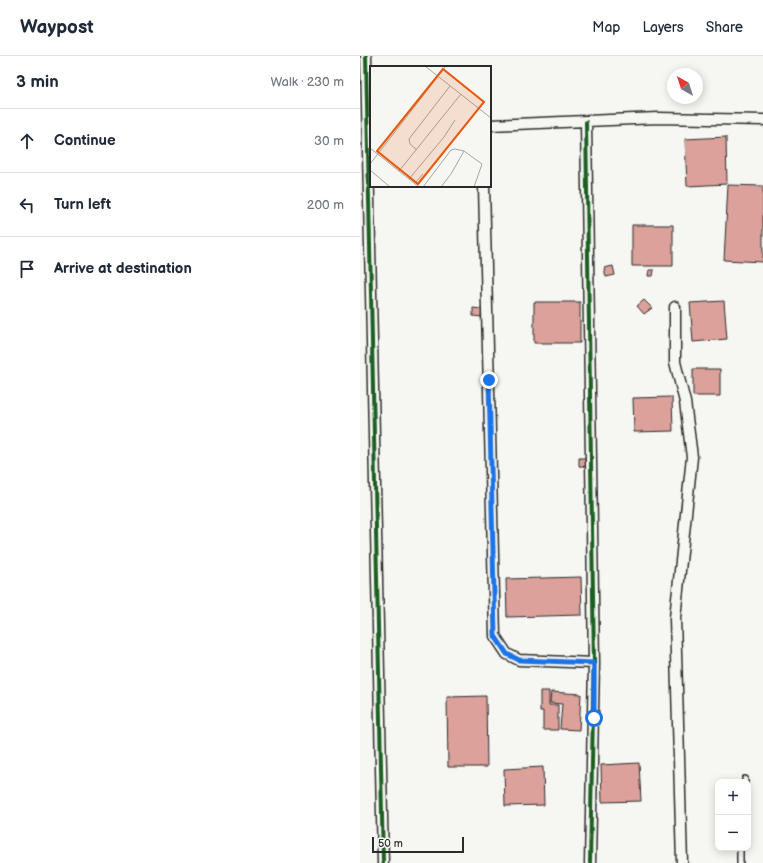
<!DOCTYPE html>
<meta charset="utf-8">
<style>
:root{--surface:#fff;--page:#f6f6f7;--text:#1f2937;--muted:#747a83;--line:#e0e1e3}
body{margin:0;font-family:"Balsamiq Sans",sans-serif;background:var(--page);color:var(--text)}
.controls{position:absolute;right:12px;bottom:12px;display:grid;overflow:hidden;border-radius:8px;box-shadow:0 2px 10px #0003}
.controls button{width:36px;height:36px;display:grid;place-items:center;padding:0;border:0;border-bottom:1px solid var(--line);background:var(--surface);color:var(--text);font:20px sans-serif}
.compass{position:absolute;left:307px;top:12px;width:36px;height:36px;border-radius:50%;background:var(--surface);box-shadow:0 2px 10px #0003;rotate:321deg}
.scale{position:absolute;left:12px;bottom:10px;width:92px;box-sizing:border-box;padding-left:4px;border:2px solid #2b2b2b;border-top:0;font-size:11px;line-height:14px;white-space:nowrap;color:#2b2b2b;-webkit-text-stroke:3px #f6f6f2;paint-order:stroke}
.stop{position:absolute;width:12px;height:12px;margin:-9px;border:3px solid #1a73e8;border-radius:50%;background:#fff}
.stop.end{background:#1a73e8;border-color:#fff;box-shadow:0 1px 4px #0008}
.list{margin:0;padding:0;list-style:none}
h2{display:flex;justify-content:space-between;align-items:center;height:52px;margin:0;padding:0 16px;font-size:17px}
h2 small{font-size:13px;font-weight:400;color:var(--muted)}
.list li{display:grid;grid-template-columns:26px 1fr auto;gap:12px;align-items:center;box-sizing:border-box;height:64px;padding:0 16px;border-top:1px solid var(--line)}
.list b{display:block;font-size:15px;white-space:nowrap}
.list em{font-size:13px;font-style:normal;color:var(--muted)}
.icon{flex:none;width:22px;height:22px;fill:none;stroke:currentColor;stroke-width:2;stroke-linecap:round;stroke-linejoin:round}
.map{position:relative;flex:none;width:403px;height:807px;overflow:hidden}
header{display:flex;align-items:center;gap:24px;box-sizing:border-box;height:56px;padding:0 20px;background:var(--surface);border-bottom:1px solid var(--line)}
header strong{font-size:19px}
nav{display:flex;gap:22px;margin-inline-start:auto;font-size:14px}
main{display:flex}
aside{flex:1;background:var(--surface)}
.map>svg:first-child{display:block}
.building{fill:#dba19a;stroke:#2b2b2b}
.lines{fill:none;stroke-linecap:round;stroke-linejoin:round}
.service-casing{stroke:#2b2b2b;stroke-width:8}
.minor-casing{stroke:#2b2b2b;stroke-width:13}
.service{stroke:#f6f6f2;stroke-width:5}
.minor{stroke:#f6f6f2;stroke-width:10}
.cycleway-casing{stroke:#f6f6f2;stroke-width:6}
.cycleway{stroke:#1b5e20;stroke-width:4}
.route{stroke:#1a73e8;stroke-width:5}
.inset-road{fill:none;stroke:#a5a5a2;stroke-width:1}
.view{fill:#e8590c;fill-opacity:0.15;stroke:#e8590c;stroke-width:2}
.inset-edge{fill:none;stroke:#2b2b2b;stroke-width:2}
</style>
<header>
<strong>Waypost</strong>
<nav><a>Map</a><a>Layers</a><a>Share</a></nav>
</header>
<main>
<aside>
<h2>3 min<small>Walk · 230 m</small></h2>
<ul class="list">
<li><svg class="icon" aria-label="ahead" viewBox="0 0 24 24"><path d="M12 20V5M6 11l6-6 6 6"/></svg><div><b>Continue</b></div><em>30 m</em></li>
<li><svg class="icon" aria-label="left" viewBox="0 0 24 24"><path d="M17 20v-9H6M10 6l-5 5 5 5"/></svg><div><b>Turn left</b></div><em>200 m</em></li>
<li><svg class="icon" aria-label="arrive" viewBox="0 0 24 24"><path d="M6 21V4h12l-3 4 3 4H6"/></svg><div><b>Arrive at destination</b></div></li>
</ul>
</aside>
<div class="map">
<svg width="403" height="807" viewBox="0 0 403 807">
<rect width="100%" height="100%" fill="#f6f6f2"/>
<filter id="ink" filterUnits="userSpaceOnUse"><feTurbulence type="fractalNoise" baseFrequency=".025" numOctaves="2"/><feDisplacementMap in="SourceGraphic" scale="8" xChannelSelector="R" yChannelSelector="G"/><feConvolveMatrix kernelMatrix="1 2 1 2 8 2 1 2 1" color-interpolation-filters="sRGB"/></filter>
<g filter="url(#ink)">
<!-- building -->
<path class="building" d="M366,81L367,128L327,130L325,83Z
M368,129L403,130V206L364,204Z
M272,169H313V210H272Z
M253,210L255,219L246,221L244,212Z
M289,214H294L293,220H288Z
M284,244L292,252L284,258L277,250Z
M364,245L367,283L333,286L330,247Z
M174,246H220V287H174Z
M113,252L122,253L121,261L113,260Z
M333,313H360V340H333Z
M312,341L313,375L274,376L273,342Z
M219,402H228V411L219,410Z
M221,521L222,559L147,561L146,523Z
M180,635H189V649H198V674H183V655H180Z
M191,636L221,638L219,674L200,673L202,648L190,647Z
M126,640L127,711H88L87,641Z
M279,707L281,745L242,746L241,709Z
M183,711L184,749L145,750L144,713Z"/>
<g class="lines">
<!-- service casing -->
<g class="service-casing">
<path id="service" d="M385,726V723
M380,807V792"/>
</g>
<!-- minor casing -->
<g class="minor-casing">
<path id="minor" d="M6,0L23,807
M226,66L234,607L230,807
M130,69L298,62L403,64
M124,130L135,580L147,598L159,604L234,607
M315,251V306L325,346L332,401L315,562L322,807"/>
</g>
<!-- service -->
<use href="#service" class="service"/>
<!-- minor -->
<use href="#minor" class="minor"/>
<!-- cycleway casing -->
<g class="cycleway-casing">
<path id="cycleway" d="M6,0L23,807
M226,66L234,607L230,807"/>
</g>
<!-- cycleway -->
<use href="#cycleway" class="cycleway"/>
</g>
</g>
<g class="lines" filter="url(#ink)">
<!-- route -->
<path class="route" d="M129,324L135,580L147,598L159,604L234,607V662"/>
</g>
<!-- overview -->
<g transform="translate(10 10)">
<rect width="121" height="121" fill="#f6f6f2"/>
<path class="inset-road" d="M55,0L121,52M0,82L49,121M47,84L40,78L39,73L80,20M0,98L76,0M0,104L20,121M29,105L91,28M39,113L74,71L85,54M45,117L53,108M53,121L81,84L85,83L94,85L112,98L104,121M71,121L81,108L94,85"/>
<path class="view" d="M73,3L114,36L48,118L7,85Z"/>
<rect width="121" height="121" class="inset-edge"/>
</g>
</svg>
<div class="controls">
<button>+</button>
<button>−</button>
</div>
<svg class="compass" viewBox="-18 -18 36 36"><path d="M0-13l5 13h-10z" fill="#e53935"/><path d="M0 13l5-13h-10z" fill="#747a83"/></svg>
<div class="scale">50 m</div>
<div class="stop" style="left:234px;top:662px"></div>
<div class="stop end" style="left:129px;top:324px"></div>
</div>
</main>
